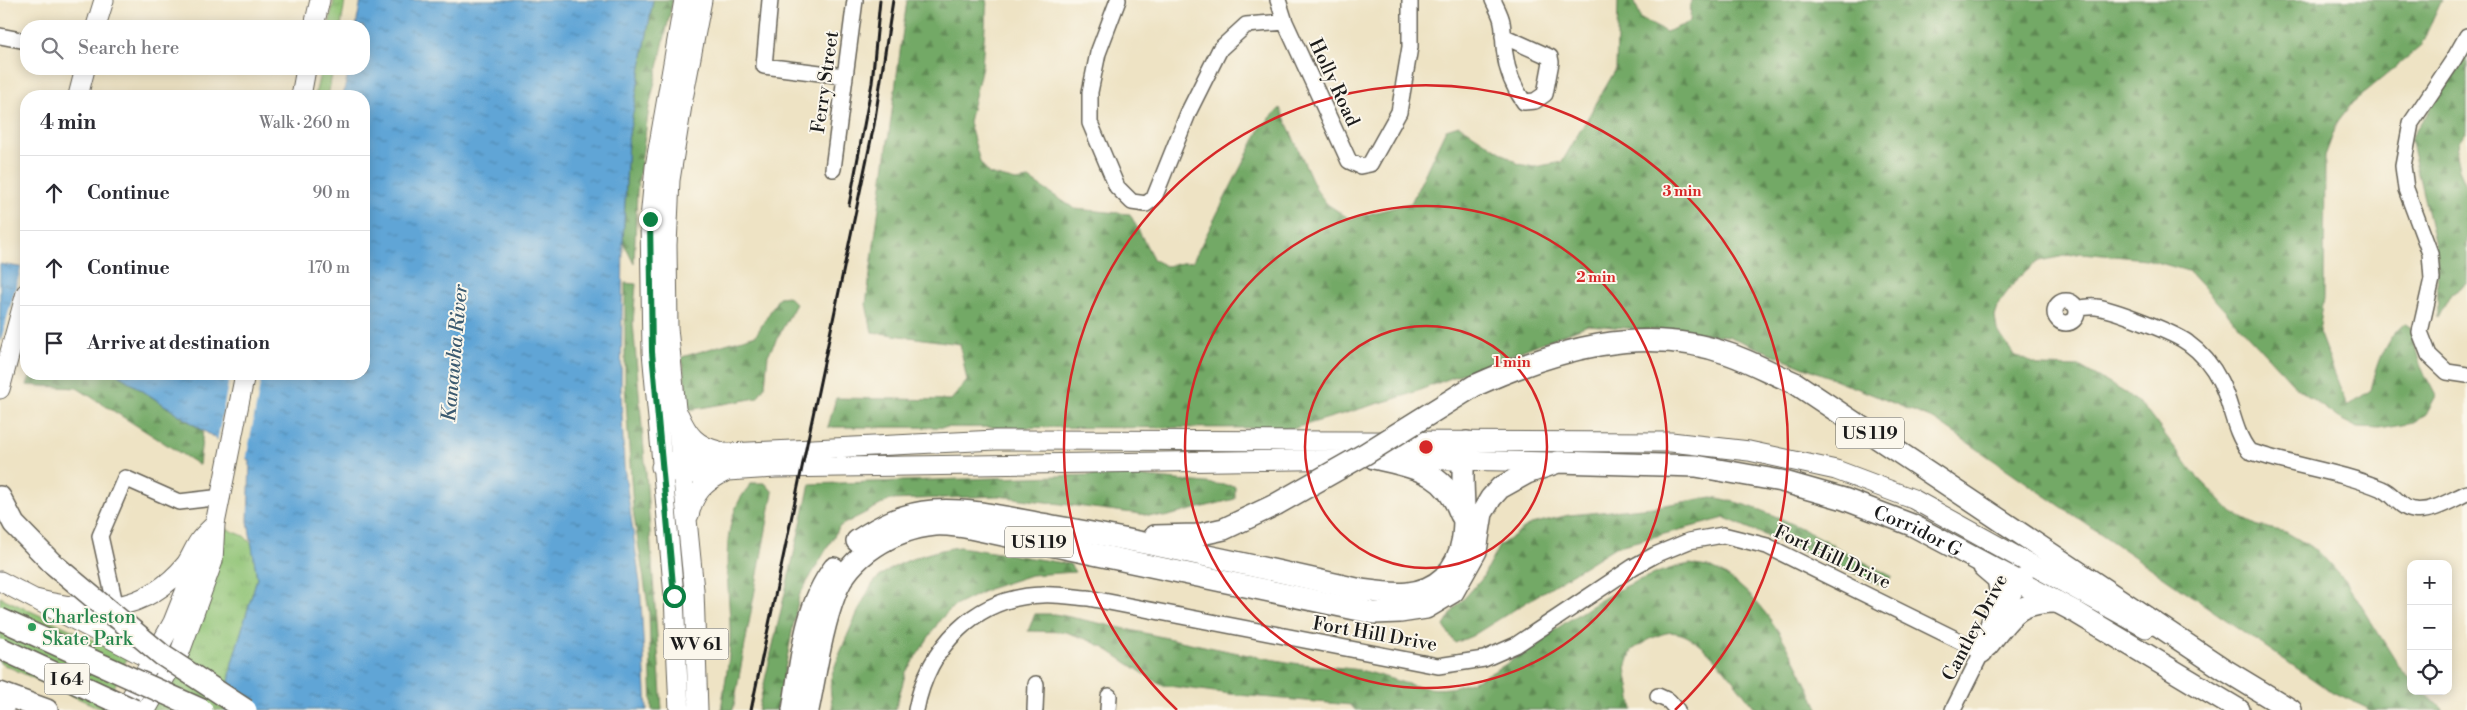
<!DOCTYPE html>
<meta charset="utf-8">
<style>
:root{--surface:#fff;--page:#f2f2f3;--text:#2b2b33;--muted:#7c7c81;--line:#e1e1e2}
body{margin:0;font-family:"Libre Bodoni",serif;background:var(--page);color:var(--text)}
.controls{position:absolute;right:15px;bottom:15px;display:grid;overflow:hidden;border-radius:10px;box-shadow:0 2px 12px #0003}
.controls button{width:45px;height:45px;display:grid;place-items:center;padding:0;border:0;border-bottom:1px solid var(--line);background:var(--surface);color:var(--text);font:25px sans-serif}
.stop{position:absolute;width:15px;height:15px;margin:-11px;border:4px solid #0b8043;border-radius:50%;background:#fff}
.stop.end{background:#0b8043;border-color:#fff;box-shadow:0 1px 5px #0008}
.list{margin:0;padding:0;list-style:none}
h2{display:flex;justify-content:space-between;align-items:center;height:65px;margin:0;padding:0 20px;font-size:21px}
h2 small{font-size:16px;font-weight:400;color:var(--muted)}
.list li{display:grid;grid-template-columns:32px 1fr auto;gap:15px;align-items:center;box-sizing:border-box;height:75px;padding:0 20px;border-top:1px solid var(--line)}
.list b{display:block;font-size:19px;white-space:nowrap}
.list em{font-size:16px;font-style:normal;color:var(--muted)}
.icon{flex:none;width:28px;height:28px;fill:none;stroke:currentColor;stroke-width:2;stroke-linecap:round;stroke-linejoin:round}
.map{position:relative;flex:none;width:2467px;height:710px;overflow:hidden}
.search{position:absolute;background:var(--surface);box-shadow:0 2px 12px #0003;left:20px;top:20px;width:350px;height:55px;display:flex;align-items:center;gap:12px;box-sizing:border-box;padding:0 18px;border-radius:20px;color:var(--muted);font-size:19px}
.panel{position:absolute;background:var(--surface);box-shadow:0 2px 12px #0003;left:20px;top:90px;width:350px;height:290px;border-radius:20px}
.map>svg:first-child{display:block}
.grass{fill:url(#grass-tufts);stroke:#567048}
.forest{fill:url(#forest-firs);stroke:#486241}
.pitch{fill:#8fc375;stroke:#567048}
.water{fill:url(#water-ripples);stroke:#3e6079}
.pier{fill:#eee3c4}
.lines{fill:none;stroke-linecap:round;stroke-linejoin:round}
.minor-casing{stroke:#666257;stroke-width:18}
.major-casing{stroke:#666257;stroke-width:21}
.highway-casing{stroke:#666257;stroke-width:24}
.minor{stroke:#fff;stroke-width:15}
.major{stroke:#fff;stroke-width:19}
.highway{stroke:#fff;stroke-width:21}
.rail{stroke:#1c1c1c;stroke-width:3}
.highway-bridge-casing{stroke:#666257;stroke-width:24;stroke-linecap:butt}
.highway-bridge{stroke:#fff;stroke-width:21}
.route{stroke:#0b8043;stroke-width:6}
.ring{fill:none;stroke:#d62828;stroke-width:2.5}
.leisure-dot{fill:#2e9e5b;stroke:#fbf7ec;stroke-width:2}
.labels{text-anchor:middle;stroke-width:4;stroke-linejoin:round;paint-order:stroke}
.shield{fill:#fbf7ec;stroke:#5f5e5a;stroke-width:1}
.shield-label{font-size:18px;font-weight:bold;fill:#1c1c1c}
.street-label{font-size:19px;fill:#1c1c1c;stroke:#fbf7ec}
.leisure-label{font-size:19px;fill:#27864d;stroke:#fbf7ec;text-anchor:start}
.water-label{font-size:20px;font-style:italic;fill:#3b5a70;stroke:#fbf7ec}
.centre{fill:#d62828;stroke:#fbf7ec;stroke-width:2.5}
.ring-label{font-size:15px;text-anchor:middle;font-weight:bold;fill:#d62828;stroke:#fbf7ec;stroke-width:4;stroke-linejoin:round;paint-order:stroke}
</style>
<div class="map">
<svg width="2467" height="710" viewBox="0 0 2467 710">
<defs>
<pattern id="grass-tufts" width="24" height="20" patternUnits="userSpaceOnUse" patternTransform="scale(1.25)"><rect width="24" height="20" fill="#8fc375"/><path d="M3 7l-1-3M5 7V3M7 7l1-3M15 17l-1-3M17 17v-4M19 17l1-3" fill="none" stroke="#7ba765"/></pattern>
<pattern id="forest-firs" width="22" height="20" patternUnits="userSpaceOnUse" patternTransform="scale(1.25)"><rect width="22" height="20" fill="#73a966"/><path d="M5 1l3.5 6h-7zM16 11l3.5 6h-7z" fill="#5e8953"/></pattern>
<pattern id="water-ripples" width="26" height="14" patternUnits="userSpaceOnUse" patternTransform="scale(1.25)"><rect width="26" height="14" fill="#60a5d6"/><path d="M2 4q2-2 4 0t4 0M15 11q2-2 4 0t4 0" fill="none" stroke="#4e86ad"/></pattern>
</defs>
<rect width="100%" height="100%" fill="#fbf7ec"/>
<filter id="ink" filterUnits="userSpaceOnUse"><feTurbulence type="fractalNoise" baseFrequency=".02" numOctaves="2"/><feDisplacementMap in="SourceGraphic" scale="10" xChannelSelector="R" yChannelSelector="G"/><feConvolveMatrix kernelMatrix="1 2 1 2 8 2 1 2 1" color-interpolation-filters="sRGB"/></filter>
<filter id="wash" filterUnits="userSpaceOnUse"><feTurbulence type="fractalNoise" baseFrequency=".0096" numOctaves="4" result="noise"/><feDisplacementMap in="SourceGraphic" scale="20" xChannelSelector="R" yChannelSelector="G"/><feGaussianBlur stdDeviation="1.12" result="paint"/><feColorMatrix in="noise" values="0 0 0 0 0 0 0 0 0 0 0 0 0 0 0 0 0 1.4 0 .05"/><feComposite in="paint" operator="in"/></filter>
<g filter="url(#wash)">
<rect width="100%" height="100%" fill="#eee3c4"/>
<!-- grass -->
<path class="grass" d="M334,0H345L341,26H329Z
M321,69H333L328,96H315Z
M215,524L244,536L252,544L257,578L232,663L225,710H146L180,652Z"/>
<!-- forest -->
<path class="forest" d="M653,0H673L649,108L637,191L634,264L623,242L628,140Z
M907,0H987L982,66L969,122L980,162L989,174L1016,181L1029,179L1075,209L1130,214L1154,260L1166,266L1193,261L1261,127L1280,108L1317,191L1327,204L1350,219L1411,203L1446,129L1459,125L1519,164L1534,167L1562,162L1616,69L1618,0H1634L1641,19L1666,32L1690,22L1691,0H2442L2420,47L2352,103L2338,121L2325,156L2324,298L2319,332L2347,406L2371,390C2377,365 2384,340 2404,323L2410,327L2420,365L2436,396L2426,414L2414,423L2380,429L2358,428L2338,418L2296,387L2188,271L2146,259L2081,253L2039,261L2017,279L1999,303L1995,316L1997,330L2014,355L2040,366L2081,367L2127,394L2148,412L2193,472L2233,513L2258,526L2286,532L2318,551L2347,583L2402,671L2411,679V691H2423L2443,710H2371L2327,689L1935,420L1728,336L1588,325L1407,395L1295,428L828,427L836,398L951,400L967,381L960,344L872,332L866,304Z
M2467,55V131L2459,142L2456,155L2459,169L2467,187V283L2451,294L2438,318L2437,254L2410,139Z
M625,283L636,284L633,323L646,473L662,710H652L649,612L633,510L625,385Z
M788,296L796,304L768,355L765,386L757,398L689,410L682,357L756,335L779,297Z
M31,374H117L203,431L199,465L77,388L27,385Z
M1119,474L1235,486V499L1164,517L998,496L890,500L840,526L799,596L777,710H758L810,484Z
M752,483H765L773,492L733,710H721C724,688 729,664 730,642C732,591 713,523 752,483Z
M1712,497C1779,508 1833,548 1893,577L1881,585L1725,518L1615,547L1472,636L1455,643L1444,626L1455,608L1481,580L1499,546L1531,524L1569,515L1653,507Z
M960,547L1070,564L1075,572L1031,575L991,588L953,607L940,620L906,672L895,710H833C832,701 829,689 831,679C833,666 866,590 875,581C891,563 936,549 960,547Z
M1690,564C1697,566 1706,566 1712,568C1766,593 1796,660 1819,710H1757C1737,688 1700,626 1666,633C1654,636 1643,643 1632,650L1626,668L1633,710H1355L1351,705L1238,695L1161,685L1103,647L1086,639L1066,632L1028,631L1035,614H1055C1130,629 1206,648 1281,661C1307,666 1333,666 1359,670C1394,677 1426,697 1462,685C1499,673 1518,655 1549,634C1592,604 1637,574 1690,564Z"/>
<!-- pitch -->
<path class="pitch" d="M0,597L128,656L104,710L0,663Z"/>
<!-- water -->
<path class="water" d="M361,0H653L628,140L623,242L621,388L624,466L640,583L647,710H225L232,663L257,578L248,521L250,461L117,374H364V96H343L349,69H364V26H356Z
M0,264L26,268V350L0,353Z"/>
<!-- pier -->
<path class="pier" d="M22,265L26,266V342L23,353L0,355V343Z
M230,374H262L246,461L217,442Z"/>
</g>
<g filter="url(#ink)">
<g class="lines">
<!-- minor casing -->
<g class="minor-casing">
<path id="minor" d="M770,0L764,66L844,76
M1118,0L1098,53L1090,92V123L1117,187L1132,202L1146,204L1154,198L1189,111L1220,49L1246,25L1285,22
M1278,0L1285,22L1349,161L1360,166L1370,164L1399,112L1410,47V0
M1493,0C1496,7 1501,15 1502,22C1504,33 1503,44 1505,54C1507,71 1514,88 1524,102L1535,101L1545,94L1551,62L1550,57L1503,36
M0,36L26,41
M2467,36L2454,59L2411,123L2403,166L2406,189L2430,253L2432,279L2420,332L2429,355L2447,372L2467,375
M833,169L855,0
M2055 312a11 11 0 1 1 22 0a11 11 0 1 1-22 0Z
M2077,308C2083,308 2090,306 2096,307C2113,309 2175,333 2188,343C2202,353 2212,365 2220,381C2232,404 2233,431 2249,451C2292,466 2339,471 2382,489C2393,493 2401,509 2413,510C2432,513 2451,500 2467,493
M116,608L100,536L125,478L179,502L222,497
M2001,615L2032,563
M1658,696L1669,701L1677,710
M916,710C928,647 975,597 1042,595C1057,594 1073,597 1088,598L1438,666L1484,659L1516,645L1633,567L1655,555L1689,541L1723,535L1767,546L1982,652
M1035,710L1036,684
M1108,710L1109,696
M1953,710L1986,644"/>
</g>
<!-- major casing -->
<g class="major-casing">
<path id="major" d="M96,26L104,0
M314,26L320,0
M78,96L85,69
M301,96L306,69
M0,389L26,293
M679,415C688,435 696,446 719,451
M1393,459L1553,462
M661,467L680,458L709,454L996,440L1671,442L1749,451L1836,470L1913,499L2146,628
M661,467L682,474L775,468L1358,459
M689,515C694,492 705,482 725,472
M0,581L163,666
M35,599C93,614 145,614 186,564C191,557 194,548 199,541C203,535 210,529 215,524
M0,708L4,710
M124,710L173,622L201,552
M146,710L180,652L213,561L215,524L245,374
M679,710L674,596L652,352L650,219L655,167L684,0
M698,710L694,590L668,328L667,245L670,180L683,99L702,0"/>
</g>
<!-- highway casing -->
<g class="highway-casing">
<g id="highway">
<path d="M1474,386C1554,350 1643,323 1729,354C1752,362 1773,374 1795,383L2225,670L2291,710"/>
<path d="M1374,458C1415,468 1445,471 1461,515"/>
<path d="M0,497L14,524L52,563"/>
<path d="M1155,536L1197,535L1224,529L1275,505"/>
<path d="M857,541C881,525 904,513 933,511C973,508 1015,520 1053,526C1157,544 1259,567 1361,590C1391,594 1421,599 1444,577C1480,541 1454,486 1467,442"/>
<path d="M1987,646C2012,616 2015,602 2057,602"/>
<path d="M1982,652L2001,595L1998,579L1984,567"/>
<path d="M0,693L47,710"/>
<path d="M793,710C801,663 804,607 834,568"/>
<path id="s1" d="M808,710C816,672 821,631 835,594C849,555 894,529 935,525C944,524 955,526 965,527L1374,613L1400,612L1426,608L1453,592L1476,551L1482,513L1491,498L1500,488L1527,473L1558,462L1696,466L1781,481L1844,499L1912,525L2072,610L2239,710"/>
</g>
</g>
<!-- minor -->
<use href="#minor" class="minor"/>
<!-- major -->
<use href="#major" class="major"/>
<!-- highway -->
<use href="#highway" class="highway"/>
<!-- rail -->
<path class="rail" d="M849,205L872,83L880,0
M751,710L874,125L893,0"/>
<!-- highway-bridge casing -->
<g class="highway-bridge-casing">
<path id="highway-bridge" d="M1275,505L1365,454L1474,386
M52,563L162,655L246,710
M0,619L202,710
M0,648L134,710"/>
</g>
<!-- highway-bridge -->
<use href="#highway-bridge" class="highway-bridge"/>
</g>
</g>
<g class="lines" filter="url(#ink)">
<!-- route -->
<path class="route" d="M650,219L652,352L674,596"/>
</g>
<!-- distance rings -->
<g class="ring">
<circle cx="1426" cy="447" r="121"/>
<circle cx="1426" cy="447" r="241"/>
<path d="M1177 710A362 362 0 1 1 1675 710"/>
</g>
<!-- markers -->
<circle class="leisure-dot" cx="32" cy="627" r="5"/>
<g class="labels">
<!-- shield labels -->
<g class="shield">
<rect x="1836" y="417.5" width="68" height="31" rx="4"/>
<rect x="1005" y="526.5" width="68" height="31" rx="4"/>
<rect x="663.5" y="628.5" width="65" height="31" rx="4"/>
<rect x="44.5" y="663.5" width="45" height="31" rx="4"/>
</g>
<g class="shield-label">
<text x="1870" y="439">US 119</text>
<text x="1039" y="548">US 119</text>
<text x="696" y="650">WV 61</text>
<text x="67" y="685">I 64</text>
</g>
<!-- street labels -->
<g class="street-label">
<text transform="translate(824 82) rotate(-82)" y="7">Ferry Street</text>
<text transform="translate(1335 82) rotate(65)" y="7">Holly Road</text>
<text dy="7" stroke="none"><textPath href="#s1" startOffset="1329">Corridor G</textPath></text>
<text transform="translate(1833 556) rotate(25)" y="7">Fort Hill Drive</text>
<text transform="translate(1974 627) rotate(-62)" y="7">Cantley Drive</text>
<text transform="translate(1375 633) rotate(10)" y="7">Fort Hill Drive</text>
</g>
<!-- leisure labels -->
<g class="leisure-label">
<text x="42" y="623">Charleston<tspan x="42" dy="22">Skate Park</tspan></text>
</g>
<!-- water labels -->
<g class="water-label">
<text transform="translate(454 353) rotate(-85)" y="7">Kanawha River</text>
</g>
</g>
<circle cx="1426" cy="447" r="8" class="centre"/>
<g class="ring-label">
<text x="1682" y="196">3 min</text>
<text x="1596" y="282">2 min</text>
<text x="1512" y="367">1 min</text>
</g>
</svg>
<div class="controls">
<button>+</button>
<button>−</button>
<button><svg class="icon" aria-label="locate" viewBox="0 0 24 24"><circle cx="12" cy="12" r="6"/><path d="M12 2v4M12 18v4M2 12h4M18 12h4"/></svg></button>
</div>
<div class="stop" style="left:674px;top:596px"></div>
<div class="stop end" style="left:650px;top:219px"></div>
<div class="search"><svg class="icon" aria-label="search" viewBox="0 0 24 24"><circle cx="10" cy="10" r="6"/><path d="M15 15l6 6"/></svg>Search here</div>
<section class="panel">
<h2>4 min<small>Walk · 260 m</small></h2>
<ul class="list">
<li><svg class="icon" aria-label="ahead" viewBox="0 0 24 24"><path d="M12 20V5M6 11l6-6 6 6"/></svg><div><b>Continue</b></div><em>90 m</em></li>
<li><svg class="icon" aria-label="ahead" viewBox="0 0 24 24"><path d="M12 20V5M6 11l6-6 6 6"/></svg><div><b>Continue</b></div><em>170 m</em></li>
<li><svg class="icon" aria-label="arrive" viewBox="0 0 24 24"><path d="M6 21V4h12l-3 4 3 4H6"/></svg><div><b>Arrive at destination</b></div></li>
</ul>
</section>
</div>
